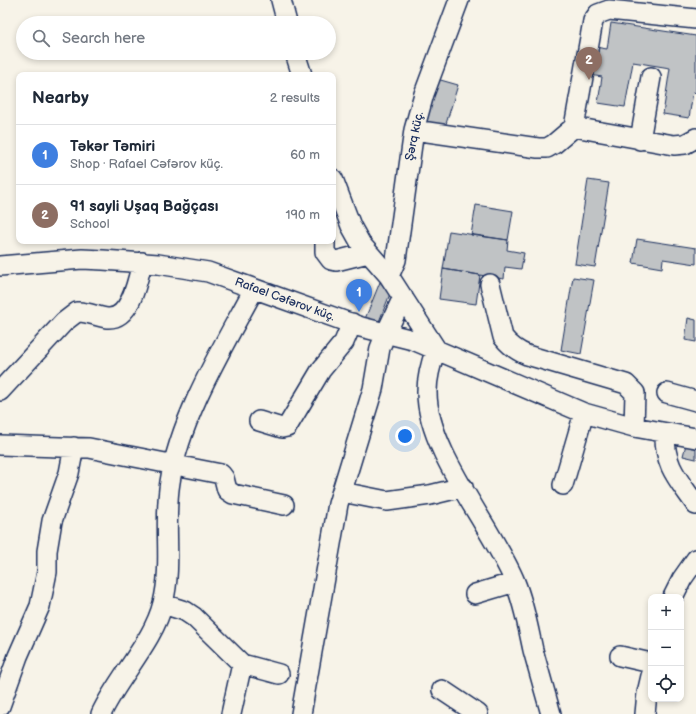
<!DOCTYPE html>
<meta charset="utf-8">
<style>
:root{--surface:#fff;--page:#f2f2f3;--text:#1f2937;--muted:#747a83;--line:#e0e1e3;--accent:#d93025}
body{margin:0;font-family:"Balsamiq Sans",sans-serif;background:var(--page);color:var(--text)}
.controls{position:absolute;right:12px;bottom:12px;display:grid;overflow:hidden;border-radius:8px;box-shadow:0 2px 6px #0003}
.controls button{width:36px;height:36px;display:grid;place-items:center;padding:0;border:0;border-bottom:1px solid var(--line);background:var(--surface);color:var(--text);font:20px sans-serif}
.you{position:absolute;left:405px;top:436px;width:14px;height:14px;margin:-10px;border:3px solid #fff;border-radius:50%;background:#1a73e8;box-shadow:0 0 0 6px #1a73e833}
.badge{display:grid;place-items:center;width:26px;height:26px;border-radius:50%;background:var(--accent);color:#fff;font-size:13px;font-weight:700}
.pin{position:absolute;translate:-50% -33px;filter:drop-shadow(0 1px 2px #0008)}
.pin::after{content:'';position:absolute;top:21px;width:14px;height:12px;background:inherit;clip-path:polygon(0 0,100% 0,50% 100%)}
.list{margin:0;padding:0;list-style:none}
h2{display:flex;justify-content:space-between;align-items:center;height:52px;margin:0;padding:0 16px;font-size:17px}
h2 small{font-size:13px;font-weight:400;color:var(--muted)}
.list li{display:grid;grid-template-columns:26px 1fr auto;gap:12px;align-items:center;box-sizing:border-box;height:60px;padding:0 16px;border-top:1px solid var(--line)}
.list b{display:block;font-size:15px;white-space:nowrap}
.list p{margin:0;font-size:13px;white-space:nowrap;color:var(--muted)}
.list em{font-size:13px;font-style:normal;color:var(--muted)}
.icon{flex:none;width:22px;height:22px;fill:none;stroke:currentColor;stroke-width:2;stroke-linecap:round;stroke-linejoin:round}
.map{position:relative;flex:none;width:696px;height:714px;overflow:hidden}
.search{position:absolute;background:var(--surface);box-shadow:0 2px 6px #0003;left:16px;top:16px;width:320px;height:44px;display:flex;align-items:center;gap:10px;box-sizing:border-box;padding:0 14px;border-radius:22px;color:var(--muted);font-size:15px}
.panel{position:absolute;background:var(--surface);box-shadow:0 2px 6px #0003;left:16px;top:72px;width:320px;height:172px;border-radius:8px}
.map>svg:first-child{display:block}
.building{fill:#c0c3c5;stroke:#1b2f5e}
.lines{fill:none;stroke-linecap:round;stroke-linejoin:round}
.minor-casing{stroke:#1b2f5e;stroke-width:22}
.minor{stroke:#f7f3e8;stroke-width:19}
.labels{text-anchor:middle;stroke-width:3;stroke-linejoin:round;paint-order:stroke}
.street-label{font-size:12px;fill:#1b2f5e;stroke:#f7f3e8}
</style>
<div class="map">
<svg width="696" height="714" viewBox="0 0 696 714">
<rect width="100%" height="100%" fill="#f7f3e8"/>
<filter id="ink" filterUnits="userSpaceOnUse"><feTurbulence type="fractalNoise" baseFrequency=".025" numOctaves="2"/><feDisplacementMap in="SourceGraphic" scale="8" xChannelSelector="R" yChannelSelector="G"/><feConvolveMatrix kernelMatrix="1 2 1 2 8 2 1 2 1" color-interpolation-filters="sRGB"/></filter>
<g filter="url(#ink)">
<!-- building -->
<path class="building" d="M611,23L696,36V93L693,92L689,118L663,114L670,68L633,62L625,107L598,103L602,77L590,75L595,47L607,49Z
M437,79L458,85L445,127L424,120Z
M588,180L609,183L595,267L575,264Z
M476,205L513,211L508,240L471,235Z
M449,231L508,240L507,250L524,253L521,269L505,267L504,279L443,269Z
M637,239L696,248V264L663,259L662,268L633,263Z
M443,269L480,275L476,304L439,299Z
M573,277L594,280L581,354L561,350Z
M380,282L390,294L378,324L365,319Z
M688,318L696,320V342L685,340Z
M686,444L696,447V459L683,456Z"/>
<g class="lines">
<!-- minor casing -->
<g class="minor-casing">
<path id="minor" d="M281,0L287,23
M295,53L302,75
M574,127L674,145L685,144L696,138
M414,130L538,148H547L554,144L574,127L593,21L598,14L609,10L696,19
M640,140L651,77
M333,179L351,226L361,244L389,276L436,349C431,363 427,376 427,391C426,450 492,526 515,582C524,604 528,627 533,650C539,671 545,693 551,714
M325,241V252L331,260L336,261L368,253
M0,266L82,259L103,260L158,264L208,272L361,327L413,340L584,413L634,427L696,438
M389,276L396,260L414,130L424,94L459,0
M490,284L503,337C510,346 517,351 527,355L626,384L635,393L634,427
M0,391L64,322L77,312C87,311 97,317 107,318C131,320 138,279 142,262
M667,393L696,401
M259,421L282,428L287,427L321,370L344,342L352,323
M665,433C664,466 678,479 696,505
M0,445L89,448L221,474L224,478L227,490L233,494L284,505
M563,485L584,413
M342,492L387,501L430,495L463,487
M475,594L515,582
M673,597L682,579L696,559
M163,604L185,611L194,617L242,664L279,674
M620,656L651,663
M442,690L478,714
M0,706L18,656L40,606L47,572V551L52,521L69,473L74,447
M101,714C118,677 154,641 163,603C173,564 163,522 170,482C180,417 223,347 254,289
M231,714L242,664
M301,714L338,504L373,389L380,348L386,333L403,297
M645,714L647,693L651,676"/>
</g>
<!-- minor -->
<use href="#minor" class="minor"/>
</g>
</g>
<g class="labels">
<!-- street labels -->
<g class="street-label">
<text transform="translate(414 136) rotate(-78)" y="4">Şərq küç.</text>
<text transform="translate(285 299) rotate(20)" y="4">Rafael Cəfərov küç.</text>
</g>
</g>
</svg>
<div class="controls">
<button>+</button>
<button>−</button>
<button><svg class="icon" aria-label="locate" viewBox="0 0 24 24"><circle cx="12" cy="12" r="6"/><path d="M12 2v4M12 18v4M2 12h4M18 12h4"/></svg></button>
</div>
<div class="you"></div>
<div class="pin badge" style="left:359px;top:312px;background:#3f7fe0">1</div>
<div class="pin badge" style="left:589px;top:80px;background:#8d6e63">2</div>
<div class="search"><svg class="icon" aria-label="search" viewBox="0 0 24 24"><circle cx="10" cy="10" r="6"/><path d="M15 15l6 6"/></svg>Search here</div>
<section class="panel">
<h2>Nearby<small>2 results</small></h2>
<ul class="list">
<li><span class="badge" style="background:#3f7fe0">1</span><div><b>Təkər Təmiri</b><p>Shop · Rafael Cəfərov küç.</p></div><em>60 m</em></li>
<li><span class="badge" style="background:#8d6e63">2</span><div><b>91 sayli Uşaq Bağçası</b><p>School</p></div><em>190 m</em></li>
</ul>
</section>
</div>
